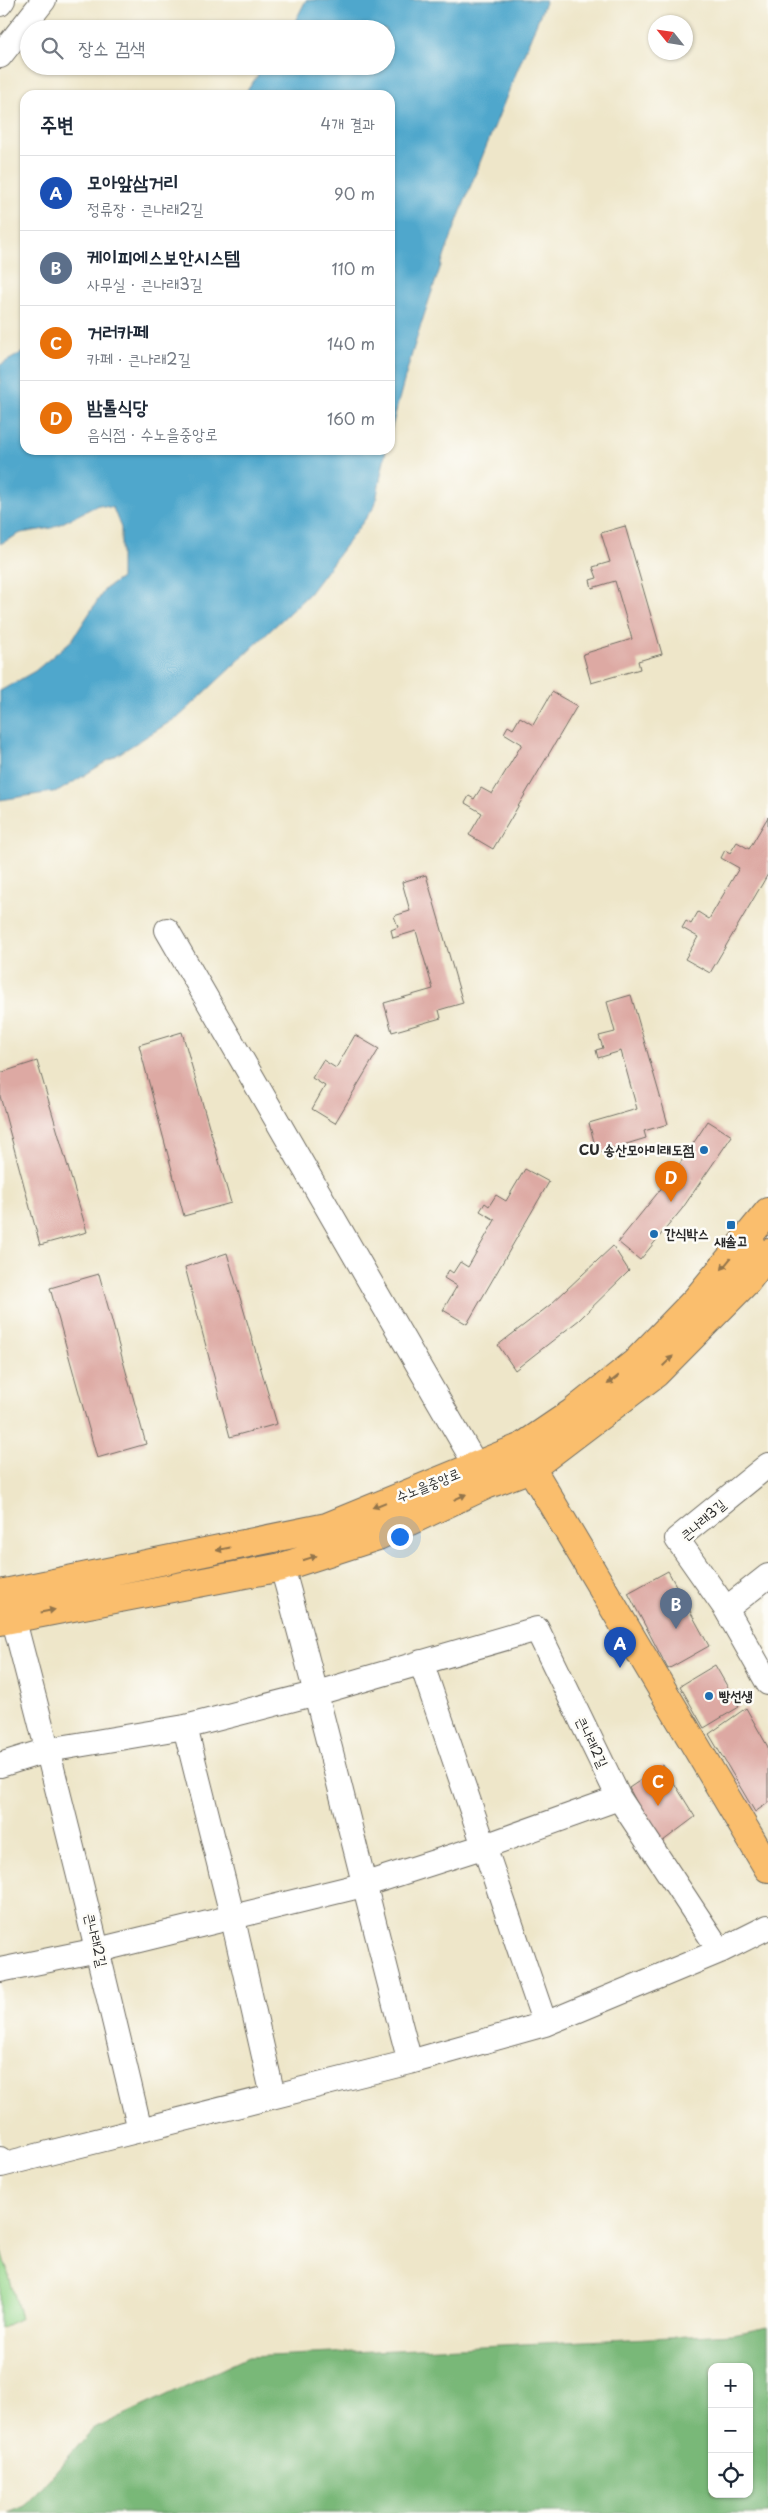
<!DOCTYPE html>
<html lang="ko">
<meta charset="utf-8">
<style>
:root{--surface:#fff;--page:#f6f6f7;--text:#1f2937;--muted:#747a83;--line:#e0e1e3;--accent:#1f6fb2}
body{margin:0;font-family:"Playpen Sans","Poor Story",sans-serif;background:var(--page);color:var(--text)}
.controls{position:absolute;right:15px;bottom:15px;display:grid;overflow:hidden;border-radius:10px;box-shadow:0 1px 4px #0004}
.controls button{width:45px;height:45px;display:grid;place-items:center;padding:0;border:0;border-bottom:1px solid var(--line);background:var(--surface);color:var(--text);font:25px sans-serif}
.compass{position:absolute;left:648px;top:15px;width:45px;height:45px;border-radius:50%;background:var(--surface);box-shadow:0 1px 4px #0004;rotate:300deg}
.you{position:absolute;left:399px;top:1536px;width:18px;height:18px;margin:-12px;border:4px solid #fff;border-radius:50%;background:#1a73e8;box-shadow:0 0 0 8px #1a73e833}
.badge{display:grid;place-items:center;width:32px;height:32px;border-radius:50%;background:var(--accent);color:#fff;font-size:16px;font-weight:700}
.pin{position:absolute;translate:-50% -41px;filter:drop-shadow(0 1px 2px #0008)}
.pin::after{content:'';position:absolute;top:26px;width:18px;height:15px;background:inherit;clip-path:polygon(0 0,100% 0,50% 100%)}
.list{margin:0;padding:0;list-style:none}
h2{display:flex;justify-content:space-between;align-items:center;height:65px;margin:0;padding:0 20px;font-size:21px}
h2 small{font-size:16px;font-weight:400;color:var(--muted)}
.list li{display:grid;grid-template-columns:32px 1fr auto;gap:15px;align-items:center;box-sizing:border-box;height:75px;padding:0 20px;border-top:1px solid var(--line)}
.list b{display:block;font-size:19px;white-space:nowrap}
.list p{margin:0;font-size:16px;white-space:nowrap;color:var(--muted)}
.list em{font-size:16px;font-style:normal;color:var(--muted)}
.icon{flex:none;width:28px;height:28px;fill:none;stroke:currentColor;stroke-width:2;stroke-linecap:round;stroke-linejoin:round}
.map{position:relative;flex:none;width:768px;height:2513px;overflow:hidden}
.search{position:absolute;background:var(--surface);box-shadow:0 1px 4px #0004;left:20px;top:20px;width:375px;height:55px;display:flex;align-items:center;gap:12px;box-sizing:border-box;padding:0 18px;border-radius:28px;color:var(--muted);font-size:19px}
.panel{position:absolute;background:var(--surface);box-shadow:0 1px 4px #0004;left:20px;top:90px;width:375px;height:365px;border-radius:15px}
.map>svg:first-child{display:block}
.green{fill:#97d78d;stroke:#61815c}
.forest{fill:#79b878;stroke:#527252;fill-rule:evenodd}
.water{fill:#4fa7cc;stroke:#3d697c}
.building{fill:#dda9a3}
.lines{fill:none;stroke-linecap:round;stroke-linejoin:round}
.minor-casing{stroke:#6f6c62;stroke-width:26}
.major-casing{stroke:#6f6c62;stroke-width:30}
.minor{stroke:#fff;stroke-width:24}
.major{stroke:#fabe6d;stroke-width:28}
.oneway{fill:#92744c}
.poi-dot{fill:#1f6fb2;stroke:#fdfcf7;stroke-width:2}
.labels{text-anchor:middle;stroke-width:5;stroke-linejoin:round;paint-order:stroke}
.poi-label{font-size:14px;font-weight:bold;fill:#2b2b2b;stroke:#fdfcf7;text-anchor:start}
.street-label{font-size:14px;fill:#2b2b2b;stroke:#fdfcf7}
</style>
<div class="map">
<svg width="768" height="2513" viewBox="0 0 768 2513">
<rect width="100%" height="100%" fill="#fdfcf7"/>
<filter id="ink" filterUnits="userSpaceOnUse"><feTurbulence type="fractalNoise" baseFrequency=".02" numOctaves="2"/><feDisplacementMap in="SourceGraphic" scale="10" xChannelSelector="R" yChannelSelector="G"/><feConvolveMatrix kernelMatrix="1 2 1 2 8 2 1 2 1" color-interpolation-filters="sRGB"/></filter>
<filter id="wash" filterUnits="userSpaceOnUse"><feTurbulence type="fractalNoise" baseFrequency=".0096" numOctaves="4" result="noise"/><feDisplacementMap in="SourceGraphic" scale="20" xChannelSelector="R" yChannelSelector="G"/><feGaussianBlur stdDeviation="1.12" result="paint"/><feColorMatrix in="noise" values="0 0 0 0 0 0 0 0 0 0 0 0 0 0 0 0 0 1.4 0 .05"/><feComposite in="paint" operator="in"/></filter>
<g filter="url(#wash)">
<rect width="100%" height="100%" fill="#eee6c9"/>
<!-- green -->
<path class="green" d="M0,2244L21,2318L0,2328Z"/>
<!-- forest -->
<path class="forest" d="M768,2327V2513H8L25,2506L92,2430L248,2357L733,2334ZM712,2367H749V2494H712Z"/>
<!-- water -->
<path class="water" d="M306,0H546C488,143 426,284 390,435V95H244L264,66H386V29H291Z
M25,351V450H386L375,506L309,594L181,715L59,791L0,800V691L35,671L72,640L105,589L121,578V528L113,508L98,505L52,528L21,533L0,544V365Z"/>
<g id="blocks">
<!-- building -->
<path class="building" d="M625,526L662,654L638,661L640,669L591,683L583,654L632,639L615,581L592,588L590,580L597,578L593,567L610,562L601,533Z
M552,692L577,706L493,849L469,835L482,813L465,803L469,796L474,799L481,788L492,794L522,744L504,733L508,726L513,729L520,717L533,725Z
M768,817V874L710,973L685,959L698,937L682,928L686,921L691,924L698,912L709,919L739,868L721,858L725,850L730,853L737,842L749,849Z
M426,875L463,1003L439,1010L441,1018L392,1032L384,1003L433,989L416,931L393,938L391,930L398,927L394,916L410,911L402,882Z
M631,995L668,1124L644,1131L646,1138L597,1153L589,1123L637,1109L621,1051L598,1058L596,1050L603,1048L599,1036L615,1032L607,1002Z
M182,1032L231,1203L184,1216L139,1045Z
M355,1035L379,1049L335,1123L312,1109L325,1086L312,1078L323,1060L336,1068Z
M37,1061L87,1232L40,1245L0,1096V1073Z
M708,1121L732,1136L682,1209L640,1260L618,1242L673,1174Z
M525,1169L549,1182L467,1324L443,1310L457,1286L444,1278L449,1270L453,1273L460,1262L468,1267L495,1220L480,1211L485,1203L489,1206L496,1195L506,1201Z
M613,1246L629,1271L579,1320L515,1370L498,1345L550,1305Z
M227,1253L277,1424L230,1437L185,1267Z
M99,1274L146,1444L97,1458L50,1288Z
M668,1571L709,1646L668,1669L628,1593Z
M715,1665L739,1707L704,1728L680,1686Z
M746,1708L768,1747V1803L755,1812L709,1734Z
M663,1765L695,1817L659,1844L629,1788Z"/>
</g>
</g>
<g filter="url(#ink)">
<use href="#blocks" fill-opacity="0" stroke="#6f6c62" stroke-width="1"/>
<g class="lines">
<!-- minor casing -->
<g class="minor-casing">
<path id="minor" d="M0,4L3,0
M0,56L44,0
M167,930L485,1481
M768,1465L677,1539L726,1609L768,1683
M282,1567C328,1731 366,1897 410,2062
M6,1602L13,1617C58,1788 100,1959 140,2130
M726,1609L768,1576
M421,1662L545,2024
M185,1727L232,1915L273,2096
M0,1765L48,1750L185,1727L317,1693L537,1629L619,1798L720,1951
M0,1970L98,1950L363,1885L485,1846L619,1798
M0,2159L1,2165L410,2062L545,2024L720,1951L768,1927"/>
</g>
<!-- major casing -->
<g class="major-casing">
<path id="major" d="M524,1451L531,1468L768,1868
M0,1594L327,1527L522,1447L572,1413L635,1363L696,1300L768,1212
M0,1621L282,1567L378,1536L486,1485L531,1468L656,1373L747,1281L768,1253"/>
</g>
<!-- minor -->
<use href="#minor" class="minor"/>
<!-- major -->
<use href="#major" class="major"/>
</g>
<!-- one-way arrows -->
<defs><path id="oneway-solid" d="M-6-.8H1V-3.2L6.5 0L1 3.2V.8H-6Z" transform="scale(1.25)"/></defs>
<g class="oneway">
<use href="#oneway-solid" transform="translate(726 1264) rotate(129)"/>
<use href="#oneway-solid" transform="translate(668 1361) rotate(-45)"/>
<use href="#oneway-solid" transform="translate(613 1380) rotate(142)"/>
<use href="#oneway-solid" transform="translate(460 1497) rotate(-25)"/>
<use href="#oneway-solid" transform="translate(379 1505) rotate(158)"/>
<use href="#oneway-solid" transform="translate(223 1549) rotate(168)"/>
<use href="#oneway-solid" transform="translate(310 1558) rotate(-18)"/>
<use href="#oneway-solid" transform="translate(48 1611) rotate(-11)"/>
</g>
</g>
<!-- markers -->
<g class="poi-dot">
<circle cx="704" cy="1150" r="5"/>
<rect x="726" y="1220" width="10" height="10" rx="2.5"/>
<circle cx="654" cy="1234" r="5"/>
<circle cx="709" cy="1696" r="5"/>
</g>
<g class="labels">
<!-- poi labels -->
<g class="poi-label">
<text x="694" y="1155" text-anchor="end">CU 송산모아미래도점</text>
<text x="664" y="1239">간식박스</text>
<text x="731" y="1246" text-anchor="middle">새솔고</text>
<text x="719" y="1701">빵선생</text>
</g>
<!-- street labels -->
<g class="street-label">
<text transform="translate(428 1485) rotate(-22)" y="5">수노을중앙로</text>
<text transform="translate(703 1520) rotate(-41)" y="5">큰나래3길</text>
<text transform="translate(592 1742) rotate(64)" y="5">큰나래2길</text>
<text transform="translate(96 1940) rotate(76)" y="5">큰나래2길</text>
</g>
</g>
</svg>
<div class="controls">
<button>+</button>
<button>−</button>
<button><svg class="icon" aria-label="locate" viewBox="0 0 24 24"><circle cx="12" cy="12" r="6"/><path d="M12 2v4M12 18v4M2 12h4M18 12h4"/></svg></button>
</div>
<svg class="compass" viewBox="-18 -18 36 36"><path d="M0-13l5 13h-10z" fill="#e53935"/><path d="M0 13l5-13h-10z" fill="#747a83"/></svg>
<div class="you"></div>
<div class="pin badge" style="left:620px;top:1668px;background:#1a4fb4">A</div>
<div class="pin badge" style="left:676px;top:1629px;background:#5c6f8a">B</div>
<div class="pin badge" style="left:658px;top:1806px;background:#e8710a">C</div>
<div class="pin badge" style="left:671px;top:1202px;background:#e8710a">D</div>
<div class="search"><svg class="icon" aria-label="search" viewBox="0 0 24 24"><circle cx="10" cy="10" r="6"/><path d="M15 15l6 6"/></svg>장소 검색</div>
<section class="panel">
<h2>주변<small>4개 결과</small></h2>
<ul class="list">
<li><span class="badge" style="background:#1a4fb4">A</span><div><b>모아앞삼거리</b><p>정류장 · 큰나래2길</p></div><em>90 m</em></li>
<li><span class="badge" style="background:#5c6f8a">B</span><div><b>케이피에스보안시스템</b><p>사무실 · 큰나래3길</p></div><em>110 m</em></li>
<li><span class="badge" style="background:#e8710a">C</span><div><b>거러카페</b><p>카페 · 큰나래2길</p></div><em>140 m</em></li>
<li><span class="badge" style="background:#e8710a">D</span><div><b>밤톨식당</b><p>음식점 · 수노을중앙로</p></div><em>160 m</em></li>
</ul>
</section>
</div>
